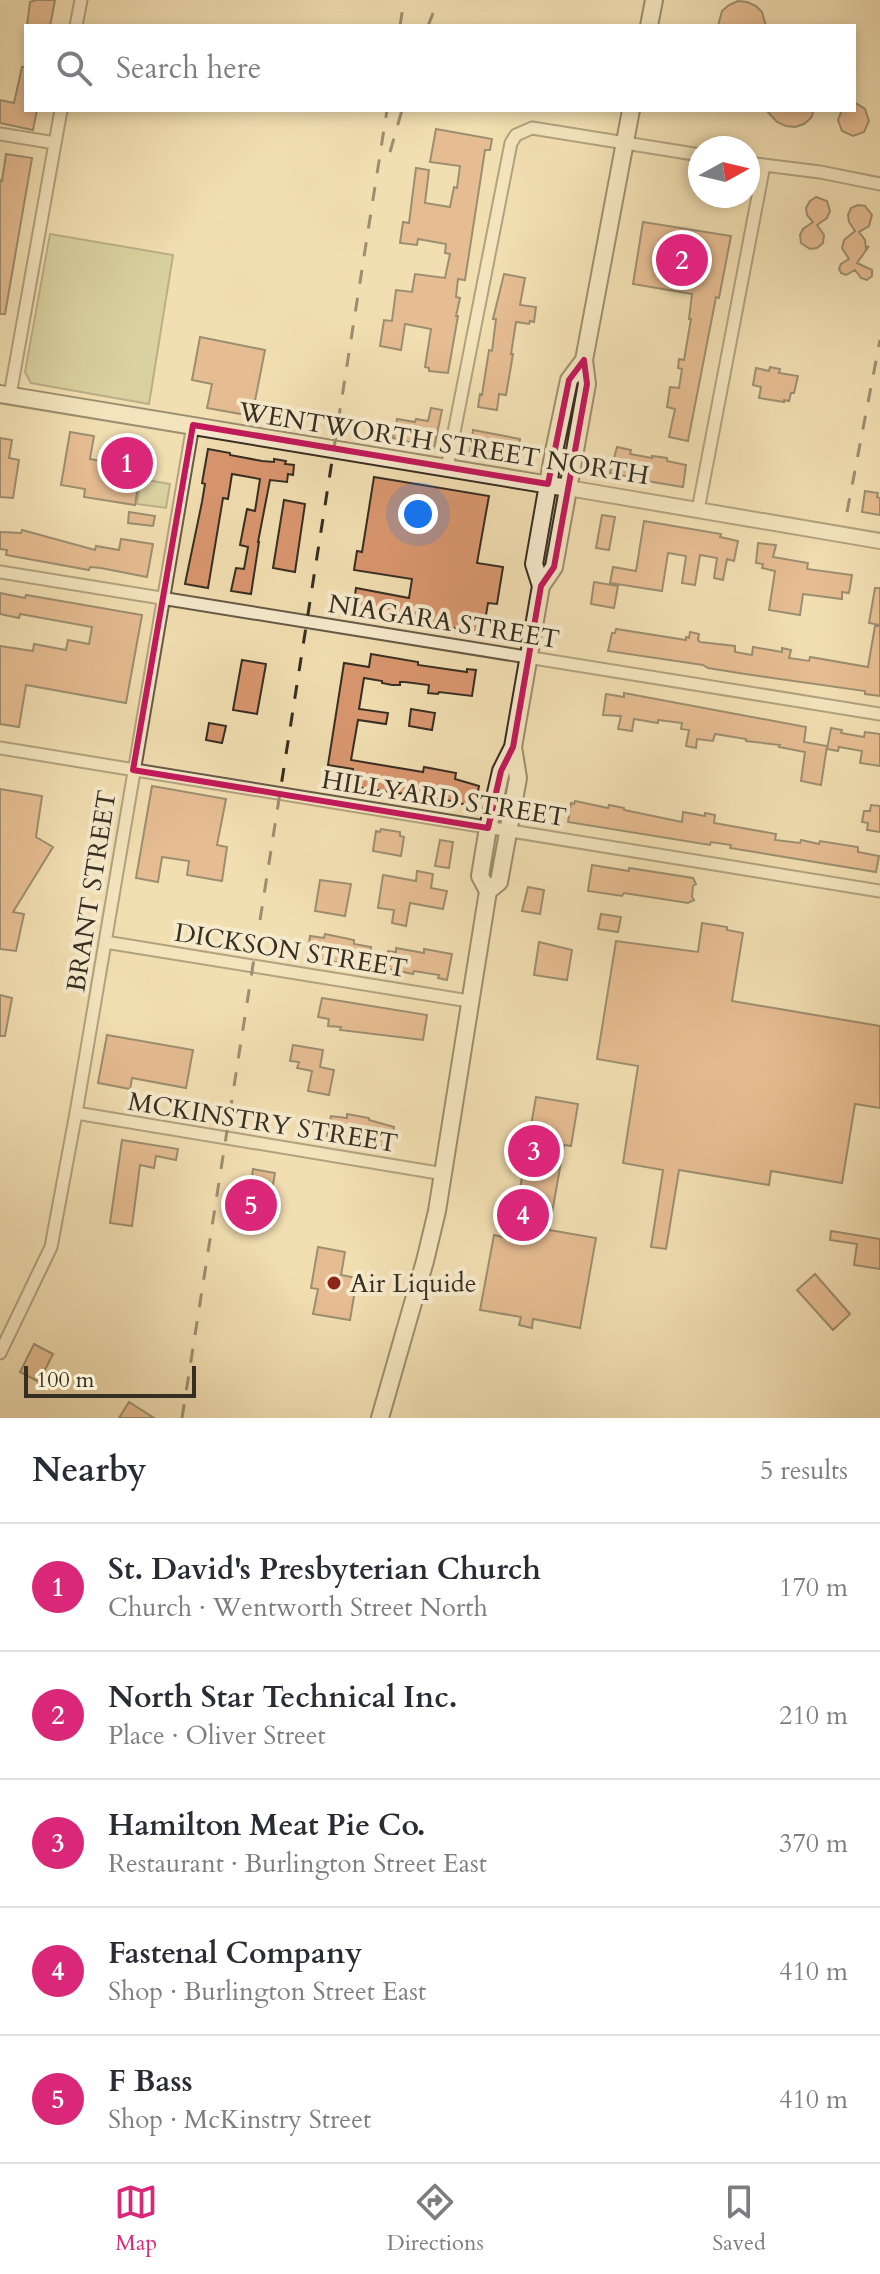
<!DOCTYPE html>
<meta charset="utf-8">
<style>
:root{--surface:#fff;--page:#f2f2f3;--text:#2b2b33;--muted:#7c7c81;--line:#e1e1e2;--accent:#db2777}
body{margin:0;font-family:Cardo,serif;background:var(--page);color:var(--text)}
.compass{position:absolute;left:688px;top:136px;width:72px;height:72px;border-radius:50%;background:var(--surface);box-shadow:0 4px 12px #0003;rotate:82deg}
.scale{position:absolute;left:24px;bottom:20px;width:172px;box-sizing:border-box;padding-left:8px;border:4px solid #362e23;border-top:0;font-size:22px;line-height:28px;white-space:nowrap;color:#362e23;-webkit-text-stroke:6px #f6eacc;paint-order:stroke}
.you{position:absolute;left:418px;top:514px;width:28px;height:28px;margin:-20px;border:6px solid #fff;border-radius:50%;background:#1a73e8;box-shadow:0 0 0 12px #1a73e833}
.badge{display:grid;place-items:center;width:52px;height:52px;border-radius:50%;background:var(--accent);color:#fff;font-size:26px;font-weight:700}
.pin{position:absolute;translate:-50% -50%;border:4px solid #fff;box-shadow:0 2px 8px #0006}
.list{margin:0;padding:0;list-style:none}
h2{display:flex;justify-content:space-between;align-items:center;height:104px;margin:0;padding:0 32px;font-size:34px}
h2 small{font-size:26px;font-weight:400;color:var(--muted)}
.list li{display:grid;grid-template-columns:52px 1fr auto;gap:24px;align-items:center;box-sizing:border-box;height:128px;padding:0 32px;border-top:2px solid var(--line)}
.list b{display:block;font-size:30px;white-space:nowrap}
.list p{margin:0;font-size:26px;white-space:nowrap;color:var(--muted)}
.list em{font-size:26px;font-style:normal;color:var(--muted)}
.icon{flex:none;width:44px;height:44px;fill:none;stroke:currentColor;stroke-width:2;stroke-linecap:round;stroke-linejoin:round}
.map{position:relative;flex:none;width:880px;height:1418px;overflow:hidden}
.search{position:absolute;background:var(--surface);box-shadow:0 4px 12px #0003;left:24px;right:24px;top:24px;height:88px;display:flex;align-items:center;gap:20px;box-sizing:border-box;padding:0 28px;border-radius:0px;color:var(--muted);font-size:30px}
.sheet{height:744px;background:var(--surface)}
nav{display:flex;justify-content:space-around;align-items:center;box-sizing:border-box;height:112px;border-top:2px solid var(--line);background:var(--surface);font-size:22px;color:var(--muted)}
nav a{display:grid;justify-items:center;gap:4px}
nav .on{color:var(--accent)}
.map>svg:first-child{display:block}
.green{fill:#bdc089;stroke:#7a7756;stroke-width:2}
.building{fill:#d9966e;stroke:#362e23;stroke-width:2}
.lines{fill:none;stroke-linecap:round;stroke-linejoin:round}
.minor-casing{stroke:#655a46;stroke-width:15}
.tertiary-casing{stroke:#655a46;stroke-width:18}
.secondary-casing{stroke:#362e23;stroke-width:20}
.minor{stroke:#f6eacc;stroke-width:11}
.tertiary{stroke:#f6eacc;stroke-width:14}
.secondary{stroke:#f6eacc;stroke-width:16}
.rail{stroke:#362e23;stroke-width:3;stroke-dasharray:14 14;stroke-linecap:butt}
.marked{fill:none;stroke:#c2185b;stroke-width:6;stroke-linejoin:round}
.poi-dot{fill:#8f2418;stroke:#f6eacc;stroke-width:3}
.labels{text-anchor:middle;stroke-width:8;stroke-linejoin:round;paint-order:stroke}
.street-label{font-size:26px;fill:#362e23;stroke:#f6eacc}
.poi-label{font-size:26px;fill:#362e23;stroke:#f6eacc;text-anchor:start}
</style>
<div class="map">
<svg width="880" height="1418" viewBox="0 0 880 1418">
<rect width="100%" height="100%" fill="#f1deb1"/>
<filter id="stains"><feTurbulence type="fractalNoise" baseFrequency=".0025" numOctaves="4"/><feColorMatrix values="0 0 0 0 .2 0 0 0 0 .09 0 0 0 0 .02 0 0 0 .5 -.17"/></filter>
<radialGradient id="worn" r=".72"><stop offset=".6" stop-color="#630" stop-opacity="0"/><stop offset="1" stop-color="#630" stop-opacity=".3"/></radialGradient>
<!-- green -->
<path class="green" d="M50,234L173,255L149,404L31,383L25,372Z
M141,479L170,484L166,508L137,504Z"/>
<!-- building -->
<path class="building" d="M36,0H55L50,26H27L30,2Z
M738,1L747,2L756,6L762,12L766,26H718L722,11L729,5Z
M22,67H26V110H37L33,130L0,123V100L14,103Z
M854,102L865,109L869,121L864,132L853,136L842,131L838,120L842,110H854Z
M766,110H814L811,118L804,124L795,127L786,126L777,122Z
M436,129L492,139L490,150H485L465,280L458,279L456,297L460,298L456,316H458L448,373L429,371V368L425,367L431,329L405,324L401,350L380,346L384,320L392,321L396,290L412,292L415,274L445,278L450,254L445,253L446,244L418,239L417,245L400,243L403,222L409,223L416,168L429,170L425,203L450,207L454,187L457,188L460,166L430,162Z
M6,154L32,158L5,314H0V180L2,181Z
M816,197L827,201L830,211L827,218L817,225L824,235L823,243L817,248L810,249L801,243L800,235L803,229L813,222L807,215L806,208L810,201Z
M858,205L865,206L872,215L869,226L859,232L865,240L866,248L869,246L857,263L872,270V276L867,280L861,278L855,270L846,275L841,273L839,269L841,264L849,259L842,248L844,240L855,231L849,222L848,215L851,208Z
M643,222L731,236L719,298L716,297L688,441L669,437L675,409L667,407L670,387L679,388L682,369L678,368L679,359L684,360L691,319H689L692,294L633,284Z
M504,274L525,278L520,305L536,307L534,322L530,321L529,324L516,322L511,354H513L506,395L499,394L497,410L478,407L480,394L482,395L489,350L492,351L496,319H493Z
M200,337L265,350L252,416L207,408L212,384L192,380Z
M770,367L780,369L779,373L798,376L794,393H791L789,401L784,400V402L759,398L761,387L753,385L756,368L769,371Z
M431,408L442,410L434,448L393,438L397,419L415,422L416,419L428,421Z
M473,430L520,439L516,461L470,452Z
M70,432L94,436L90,459L117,464L120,445L141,448L135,480L139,481L135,505L84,497L85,489L61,485Z
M0,438L12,440L9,458L19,460L13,498L0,497Z
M617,447L631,450L630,454L652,458V456L667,458V461L686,465L683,487L634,479V478L610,473Z
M208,449L230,453V455L262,461L274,462V459L286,461L285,464L294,465L293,475L288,474L287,482L270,480L258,542H259L251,594L231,591L236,568L244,569L248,547L240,545L247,509L255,511L260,479L232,474L228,499L223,498L208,588L185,584L202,502L205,484L202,483Z
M374,477L489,496L477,563L503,567L497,604L488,603L483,633L363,613V610L353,608L356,588L409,598L412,579L354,570L357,551L362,552Z
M865,491L878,493L877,497L880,498V515L862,512Z
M284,500L305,504L295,572L273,568Z
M129,512L155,516L153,526L128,523Z
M602,515L615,517L609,550L596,548Z
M644,521L721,534L720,537L738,541L734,561L727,559L723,580L714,578L717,558L700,555L695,585L682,583L686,556L668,553L662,591L610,583L613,567L636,571Z
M22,530L95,550L96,546L119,550L121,539L153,544L147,577L101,568L90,567L89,570L6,555L7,550L0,549V532L21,533Z
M758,543L776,545L773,557L808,563L807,569L852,575L849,593L842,592V599L803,594L800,615L769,610L775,571L762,568L763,564L756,563Z
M594,582L618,586L614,608L591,604Z
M875,588H880V625L869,623Z
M0,593L25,598L26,595L142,615L126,703L26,685L19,727L0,724V646L33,651L34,644L66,650L68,640L89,644L92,627L20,614L19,618L0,614Z
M875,626H880V696L865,694V691L745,674L708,668L703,665L608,651L612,633H615L616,629L686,640V637L689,638L690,632L699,634L698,640L700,642L735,646V652L752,655L753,647L782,652V648L791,650L789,658L809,661L810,657L868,667Z
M371,654L418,662V665L467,672V669L476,670L472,696L439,692L438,694L428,693L429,685L405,682H400V685H392L382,683V681L364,678L359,709L388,713L386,724L358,720L351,760L423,772L424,767L456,773L455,779L479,786L475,807L451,801L350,786L353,769L328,765L344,663L369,667Z
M242,660L266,664L257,714L233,710Z
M624,693L806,727L804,742L827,746L821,785L801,781L805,752L779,747L780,745L746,741V739L715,734L713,741L697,739L696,748L686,746L689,730L681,729L682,723L658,720V723L634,719L632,731L618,729L621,716L603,715L606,694L624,697Z
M411,709L435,713L432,730L409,726Z
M209,723L226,726L222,743L206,740Z
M831,728L842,730L841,733L864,737L865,732L880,734V766L860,763L862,751L839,747L838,751L827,749Z
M152,786L226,799L217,845L227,847L222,881L187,875L189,861L162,857L158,882L136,878Z
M0,789L42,796L36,837L53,847L13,912L24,914L16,951L0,949Z
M575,801L608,808L609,805L624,808V810L682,822L683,812L705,816V813L715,815L714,823L776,834L775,840L800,843L801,840L819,844L820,841L858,847V852L879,856L876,872L730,848L731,845L711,842L710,845L568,822L571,803L574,804Z
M871,805L880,806V832L867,830L868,823L862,822L864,811H870Z
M381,829L400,832V836L404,837L401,856L373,851L376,831L380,832Z
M440,840L453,842L449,868L435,866Z
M592,865L629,871V868L693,878L696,884L693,886L692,897L694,900L688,903L624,893L622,896L588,891Z
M417,871L433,874L431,888L447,891L443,909L410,903L406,926L392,923L394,910L378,908L383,875L416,881Z
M320,880L351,884L345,916L315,911Z
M528,887L544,890L540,914L522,911Z
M601,914L621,917L618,932L598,929Z
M702,923L727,927V930L743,933L732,1001L880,1026V1108L855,1104L842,1183L771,1171L769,1185L679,1170L666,1249L651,1247L663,1170L623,1163L638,1066L597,1059L616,941L698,952Z
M325,934L354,940V944L371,947L368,967L307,958L310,936L324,938Z
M539,942L572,950L567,980L534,975Z
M396,948L424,953V949L452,954L447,980L438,978L439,975L414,971L413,974L385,968L388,951L396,952Z
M0,995L12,998L5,1036H0Z
M322,998L427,1015L423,1040L340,1030L341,1027L328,1026L329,1019L318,1017Z
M107,1035L193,1050L186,1088L132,1078L130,1089L98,1083Z
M293,1045L323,1050L320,1067L334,1070L329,1095L308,1091L312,1071L297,1068L299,1062L290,1061Z
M536,1097L578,1104L571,1146L564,1145L549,1230L596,1238L580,1328L533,1319L532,1328L519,1325L521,1317L480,1310L494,1235L508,1238L510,1223H514Z
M347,1114L369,1118V1120L394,1127L390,1147L365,1143L364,1146L353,1144L354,1141L327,1136L331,1116L347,1118Z
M122,1140L178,1149L176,1160L156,1156L154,1168L140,1165L132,1226L110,1223Z
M253,1169L275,1173L266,1225L231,1219L235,1189L250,1191Z
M831,1231L880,1239V1269L854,1265L857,1244L830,1240Z
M318,1247L345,1252L341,1275L357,1278L350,1320L313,1314L318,1289L311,1288Z
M815,1274L850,1314L833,1330L797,1290Z
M34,1344L53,1354L39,1382L20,1372Z
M129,1402L154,1418H119Z"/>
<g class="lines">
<!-- minor casing -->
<g class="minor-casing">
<path id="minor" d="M76,26L81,0
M0,134L55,143
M748,163L820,172L880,184
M10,395L61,110
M447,468L511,143L516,135L532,128L700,155
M698,510L764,165
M0,572L880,714
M0,748L880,891
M105,942L469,1001
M76,1113L444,1174
M0,1353L51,1247L76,1113L193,425"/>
</g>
<!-- tertiary casing -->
<g class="tertiary-casing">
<path id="tertiary" d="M568,488L880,541"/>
</g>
<!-- secondary casing -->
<g class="secondary-casing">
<path id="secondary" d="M649,26L654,0
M0,394L568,488
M541,586L534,564L553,456L569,380L584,360
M488,891L499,882L518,778L513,747
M380,1418L425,1261L437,1211L488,891L480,876L488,828L501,771L513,747L541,586L554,567L587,384L584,360L631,110"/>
</g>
<!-- minor -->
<use href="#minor" class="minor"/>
<!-- tertiary -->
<use href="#tertiary" class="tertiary"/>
<!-- secondary -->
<use href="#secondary" class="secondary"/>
<!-- rail -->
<path class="rail" d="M400,26L404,0
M428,26L438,0
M390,152L402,110
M847,512L880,340
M182,1418L387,110"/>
</g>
<!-- marked area -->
<path d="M0 0H880V1418H0ZM584,360L587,384L554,567L541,586L513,747L501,771L488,828L133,770L193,425L548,484L569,380Z" fill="#f1deb1" fill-opacity=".55" fill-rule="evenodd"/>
<path class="marked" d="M584,360L587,384L554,567L541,586L513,747L501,771L488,828L133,770L193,425L548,484L569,380Z"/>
<!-- markers -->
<circle class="poi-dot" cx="334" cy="1283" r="8"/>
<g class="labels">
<!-- street labels -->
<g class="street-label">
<text transform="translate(444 443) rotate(9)" y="9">WENTWORTH STREET NORTH</text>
<text transform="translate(444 621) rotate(9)" y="9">NIAGARA STREET</text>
<text transform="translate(444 798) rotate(9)" y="9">HILLYARD STREET</text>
<text transform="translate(91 891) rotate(-81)" y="9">BRANT STREET</text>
<text transform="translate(291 950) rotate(9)" y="9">DICKSON STREET</text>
<text transform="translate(263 1122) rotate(9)" y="9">MCKINSTRY STREET</text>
</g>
<!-- poi labels -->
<g class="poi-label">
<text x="350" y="1292">Air Liquide</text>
</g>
</g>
<rect width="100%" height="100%" filter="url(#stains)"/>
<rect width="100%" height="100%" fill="url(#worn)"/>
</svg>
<svg class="compass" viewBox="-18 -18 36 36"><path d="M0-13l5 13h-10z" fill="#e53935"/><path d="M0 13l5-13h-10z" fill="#7c7c81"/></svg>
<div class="scale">100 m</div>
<div class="you"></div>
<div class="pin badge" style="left:127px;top:463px">1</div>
<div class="pin badge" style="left:682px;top:260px">2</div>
<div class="pin badge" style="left:534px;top:1151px">3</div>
<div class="pin badge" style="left:523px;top:1215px">4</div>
<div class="pin badge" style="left:251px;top:1205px">5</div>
<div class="search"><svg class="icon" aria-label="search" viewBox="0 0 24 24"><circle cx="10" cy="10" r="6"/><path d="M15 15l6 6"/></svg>Search here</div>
</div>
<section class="sheet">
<h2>Nearby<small>5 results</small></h2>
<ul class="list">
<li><span class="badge">1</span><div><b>St. David's Presbyterian Church</b><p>Church · Wentworth Street North</p></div><em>170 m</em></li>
<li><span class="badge">2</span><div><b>North Star Technical Inc.</b><p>Place · Oliver Street</p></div><em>210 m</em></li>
<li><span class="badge">3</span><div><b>Hamilton Meat Pie Co.</b><p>Restaurant · Burlington Street East</p></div><em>370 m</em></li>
<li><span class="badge">4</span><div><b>Fastenal Company</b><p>Shop · Burlington Street East</p></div><em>410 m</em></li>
<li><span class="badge">5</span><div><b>F Bass</b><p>Shop · McKinstry Street</p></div><em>410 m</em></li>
</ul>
</section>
<nav>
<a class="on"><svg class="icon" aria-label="map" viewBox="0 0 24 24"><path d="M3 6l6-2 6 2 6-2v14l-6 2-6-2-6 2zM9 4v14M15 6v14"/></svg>Map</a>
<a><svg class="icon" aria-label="directions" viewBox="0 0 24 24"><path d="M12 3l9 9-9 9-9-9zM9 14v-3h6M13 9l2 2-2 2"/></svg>Directions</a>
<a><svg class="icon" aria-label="saved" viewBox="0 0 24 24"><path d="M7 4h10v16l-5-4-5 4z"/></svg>Saved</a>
</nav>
